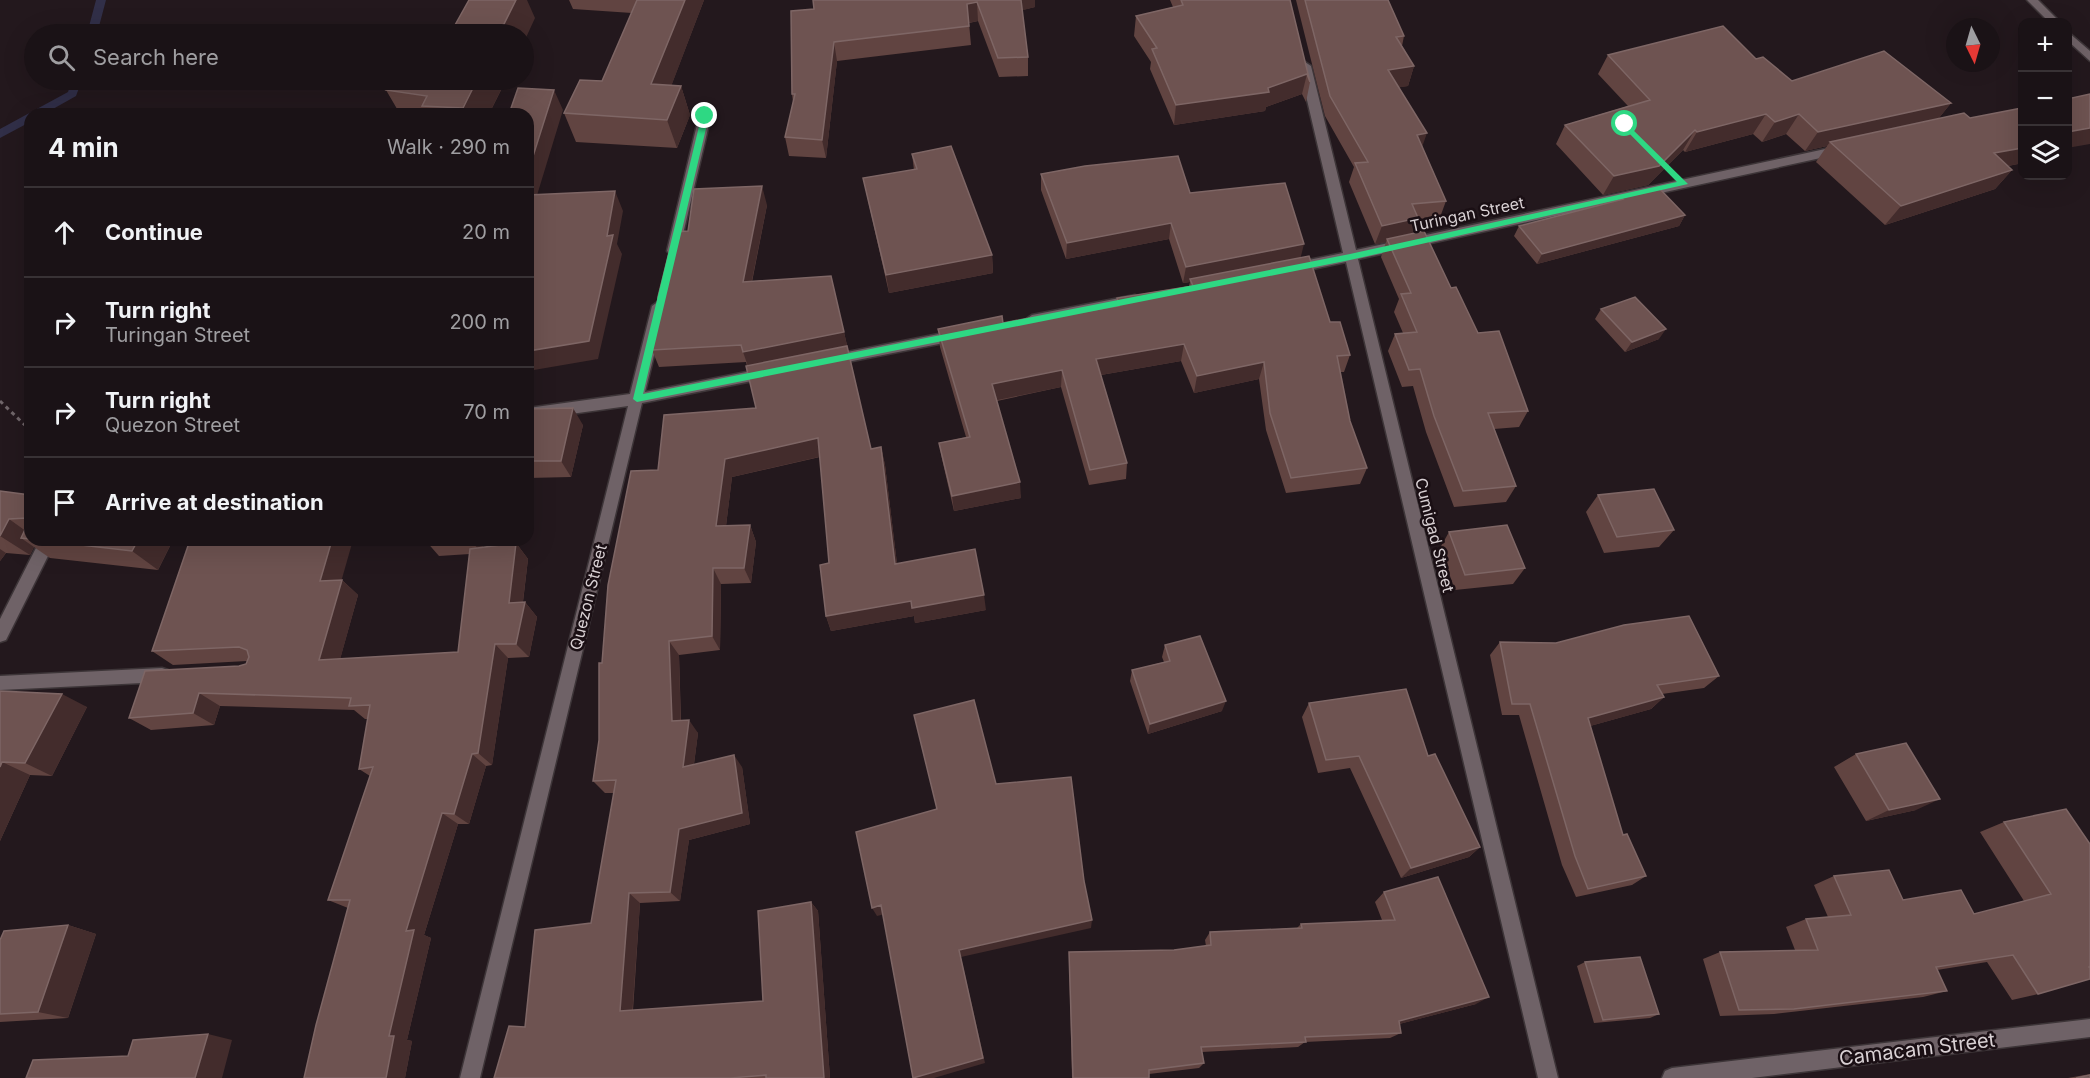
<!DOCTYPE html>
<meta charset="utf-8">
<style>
:root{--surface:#1a1216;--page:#231b1f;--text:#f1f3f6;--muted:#9f9ea1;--line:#383235}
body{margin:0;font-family:Inter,sans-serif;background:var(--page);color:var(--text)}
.controls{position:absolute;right:18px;top:18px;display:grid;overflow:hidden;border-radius:12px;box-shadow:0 6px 24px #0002}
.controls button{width:54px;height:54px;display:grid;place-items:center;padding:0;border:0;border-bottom:2px solid var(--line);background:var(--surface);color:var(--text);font:30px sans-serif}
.compass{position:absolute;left:1946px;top:18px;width:54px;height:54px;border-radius:50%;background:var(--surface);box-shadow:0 6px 24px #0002;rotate:175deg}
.stop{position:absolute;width:18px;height:18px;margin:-14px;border:4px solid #2ed883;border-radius:50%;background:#fff}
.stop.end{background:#2ed883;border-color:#fff;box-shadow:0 2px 6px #0008}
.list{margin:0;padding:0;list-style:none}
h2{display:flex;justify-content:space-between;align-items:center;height:78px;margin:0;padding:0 24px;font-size:26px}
h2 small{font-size:20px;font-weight:400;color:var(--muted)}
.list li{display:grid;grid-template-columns:39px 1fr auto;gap:18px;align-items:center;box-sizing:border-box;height:90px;padding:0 24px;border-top:2px solid var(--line)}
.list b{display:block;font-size:22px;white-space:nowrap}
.list p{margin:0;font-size:20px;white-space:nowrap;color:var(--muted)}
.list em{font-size:20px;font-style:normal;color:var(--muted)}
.icon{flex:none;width:33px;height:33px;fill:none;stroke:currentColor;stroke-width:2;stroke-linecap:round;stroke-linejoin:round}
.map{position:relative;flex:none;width:2090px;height:1078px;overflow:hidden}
.search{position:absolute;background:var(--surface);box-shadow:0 6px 24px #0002;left:24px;top:24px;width:510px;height:66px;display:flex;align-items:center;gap:15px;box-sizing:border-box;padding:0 21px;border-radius:33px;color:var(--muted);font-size:22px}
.panel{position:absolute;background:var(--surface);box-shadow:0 6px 24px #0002;left:24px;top:108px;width:510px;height:438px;border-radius:18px}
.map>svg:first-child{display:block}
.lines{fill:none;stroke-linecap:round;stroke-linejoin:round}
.stream{fill:#312f48;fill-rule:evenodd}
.minor-casing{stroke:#3d3538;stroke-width:3}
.path{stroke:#70666a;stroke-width:3;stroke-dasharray:4 4;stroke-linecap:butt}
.minor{fill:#6f6267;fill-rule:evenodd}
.wall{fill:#614441}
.shaded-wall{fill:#432c2c}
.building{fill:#6e5351;stroke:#7e6665;stroke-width:1.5}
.route{fill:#2ed883}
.labels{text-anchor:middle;stroke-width:5;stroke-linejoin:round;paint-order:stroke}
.street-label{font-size:16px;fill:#d8d0d3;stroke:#1a0f14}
.near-street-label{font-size:20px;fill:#d8d0d3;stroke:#1a0f14}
</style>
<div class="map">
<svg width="2090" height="1078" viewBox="0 0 2090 1078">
<rect width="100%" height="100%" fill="#23181d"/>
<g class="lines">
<!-- stream -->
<path class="stream" d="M96,0H106L97,34H87Z
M72,80H82L76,96L44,114H30V122L0,138V129L68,92Z"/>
<!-- minor casing -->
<g class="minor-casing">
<path id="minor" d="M2027,0H2038L2060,22H2049Z
M2068,32L2090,51V61L2068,41Z
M1305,62L1311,66L1356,250L1839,146L1845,150L1839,154L1358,259L1558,1078H1538L1346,262L1294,273L1288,268L1294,263L1343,253L1299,66Z
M705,112L711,116L679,251L673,256L667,251L699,116Z
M1135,295L1142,300L1135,305L1032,325L1025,320L1032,315Z
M659,301L666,306L645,392L767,368L774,373L767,378L642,403L480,1078H460L628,406L528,420V408L630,394L652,306Z
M959,330L966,335L959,340L832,365L825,360L832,355Z
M40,540H56L6,640L0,642V619Z
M162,668L168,670L170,675L168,680L162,682L0,690V676Z
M2090,1019V1037L1752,1078H1662L1665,1071L1672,1068Z"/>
</g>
<!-- path -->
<path class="path" d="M0,401L30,430"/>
<!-- minor -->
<use href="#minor" class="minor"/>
</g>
<!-- wall -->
<path class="wall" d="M569,0H704L671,86H681L690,115L677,148L576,142L564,113L602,81L632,13L573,9Z
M1035,0V7L1022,10L1028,57V76L999,77L978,21L969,23L971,45L837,61L826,158L789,156L785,137L793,102L792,94L791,11Z
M1170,0H1290L1310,82L1306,102L1302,94L1266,107L1265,111L1174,125L1150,69L1151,62L1134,36L1136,16L1173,7Z
M1296,0H1388L1404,36L1402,46L1414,66L1408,86L1399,87L1422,146L1446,201L1439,220L1416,222L1412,234L1451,288L1478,333L1528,411L1519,427L1494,429L1516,486L1506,502L1454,507L1426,432L1413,386L1402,387L1388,351L1395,334L1403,333L1394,312L1399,299L1381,257L1386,242L1375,244L1349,182L1354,167L1325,116Z
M1608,55L1756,59L1792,81L1951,103L1938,119L2018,164L2008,166L2012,170L1995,189L1885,225L1816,162L1827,146L1805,151L1786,134L1762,142L1753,134L1685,152L1683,150L1648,185L1603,195L1556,144L1565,125L1628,106L1598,74Z
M506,80L489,114H400L386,90Z
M912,154L992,255L993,273L889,293L867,196L863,178L914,170Z
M1041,174L1190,193L1301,257L1330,322L1350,355L1344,372H1340L1350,421L1367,468L1360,484L1286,493L1266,430L1259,379L1194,393L1181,361L1101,375L1127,463L1126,479L1089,485L1061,387L997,401L1021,498L954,511L942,459L939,443L966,437L940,347L938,329L1003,323L1051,317L1116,306L1117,298L1189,286L1190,282L1183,283L1169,239L1066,259L1041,190Z
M1620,196L1685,215L1679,226L1537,264L1514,236L1519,226L1617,200Z
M767,205L752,282L831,276L871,449L881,447L885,465L897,564L986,610L915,623L914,616L831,631L826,616L829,563L820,457L732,477L726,526L750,525L756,542L751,583L721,584L720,650L679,655L681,720L698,733L694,764L742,767L750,824L689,840L680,901L640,903L633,1010L763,1001L811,902L818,911L830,1078H494L525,1027L591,923L614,793H605L593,781L599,740L602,663L658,470L756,408L746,362L659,367L652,350L688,231Z
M1601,309L1659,339L1625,352L1595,319Z
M528,409L583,425L571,477L528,478Z
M0,491L30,495V540H173L158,570L50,558L34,547L30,555L6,553L0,561Z
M1598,495L1674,530L1659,547L1604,553L1586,512Z
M1449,532L1525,568L1513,584L1455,590L1440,548Z
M425,540H484L482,548L516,543L528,559L523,602H525L537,617L529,657L508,658L492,765L486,766L469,824H458L424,935L431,938L407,1040L412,1041L405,1078L348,908L328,900L370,776L359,769L368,719H365L354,710L220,706L214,725L151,730L129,718L239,666L246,664L247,661L173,665L152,651L342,580L358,595L340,659L458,652L470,554L439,556Z
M1500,642L1719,676L1704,688L1662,694L1664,697L1651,709L1590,726L1623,835L1646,876L1632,885L1576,897L1562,865L1519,715H1502L1490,655Z
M1165,645L1222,711L1148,734L1130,681L1132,670L1164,662L1162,657Z
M0,691L87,707L52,776L30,775L0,841Z
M1309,703L1480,847L1469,857L1401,878L1350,768L1318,773L1302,717Z
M1856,754L1916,810L1866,821L1834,767Z
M2004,822L2090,844V979L2038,994L2012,1000L1987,962L1937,970L1947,991L1923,997L1774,1014L1720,1016L1703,959L1720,952L1795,950L1786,927L1806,919L1828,917L1814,885L1834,876L1903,900L1974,914L2024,901L1980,832Z
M1384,892L1476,1004L1399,1024L1401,1033L1390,1038L1305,1042L1298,1047L1202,1052L1204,1063L1199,1068L1149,1074V1078H1072L1069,960V952L1174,950L1206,946L1205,940L1210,932L1297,928L1301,924L1382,920L1375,902Z
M68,925L96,934L68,1018L0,1022V940Z
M1585,962L1659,1014L1650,1018L1594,1023L1577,966Z
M2090,1074V1078H2068Z"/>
<!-- shaded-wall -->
<path class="shaded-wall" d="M516,0H527L535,18L524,42V34H499Z
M685,0H704L661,113L651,84Z
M1020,0H1035V7L1020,11Z
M977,2L978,21L968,23L967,4Z
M834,42L837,61L826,158L822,140Z
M1414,66L1408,86L1383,90L1388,70Z
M1307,74L1302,94L1266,107L1265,111L1174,125L1176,105L1268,88Z
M477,80H506L489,114H466L463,108Z
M681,86L690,115L677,148L667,120Z
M554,90L563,110L531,215L528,210V172Z
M1951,103L1935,123L1830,142L1827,146L1805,151L1818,132Z
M1766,114L1753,134L1685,152L1697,132Z
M1799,114L1786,134L1762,142L1775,122Z
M2090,128V144L2067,148V132Z
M1695,130L1683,150L1648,185L1603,195L1614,176Z
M1427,133L1420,153L1417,135Z
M2022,147V159L2018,164L1977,172L1994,153Z
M2012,170L1995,189L1885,225L1901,206Z
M762,186L767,205L748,300L743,282Z
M615,191L623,211L617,244L622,254L598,359L528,371V351L607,236Z
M1685,215L1679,226L1537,264L1542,254Z
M1418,218L1411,237L1387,239L1386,242L1375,244L1382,226Z
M1171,223L1169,239L1066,259L1067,243Z
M1304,244L1300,260L1190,279V282L1183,283L1186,267Z
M992,255L993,273L889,293L886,275Z
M1666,329L1659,339L1625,352L1632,342Z
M844,332L848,350L749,369L743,352Z
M1184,344L1181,361L1095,376L1096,359Z
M1264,362L1259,379L1194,393L1197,376Z
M1062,370L1061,387L993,401L992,384Z
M573,408L583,425L571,477L561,461Z
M818,438L823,456L732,477L724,542L716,526L725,459Z
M881,447L885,465L899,580L895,564Z
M1020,482L1021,498L954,511L952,496Z
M9,519L30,534L21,538L34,547L30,555L0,536Z
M750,525L756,542L751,583L744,568Z
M138,540H173L158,570L132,551Z
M332,540H353L337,596L320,581Z
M471,540H484L481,553Z
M516,543L528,559L521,617L509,603Z
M0,549L6,553L0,561Z
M713,568L721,584L720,650L712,636Z
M342,580L358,595L336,674L319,660Z
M984,595L986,610L915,623L914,616L831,631L826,616L911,601Z
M525,602L537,617L529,657L516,644Z
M669,641L679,655L681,734L672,721Z
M495,644L508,658L492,765L478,753Z
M199,693L220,706L214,725L193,713Z
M62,694L87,707L52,776L25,763Z
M1664,697L1651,709L1576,730L1588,718Z
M1226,701L1222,711L1148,734L1150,724Z
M689,720L698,733L692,779L683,767Z
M472,754L486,766L469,824L454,814Z
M734,755L742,767L750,824L689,840L680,901L670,892L679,829Z
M2,762L30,775L0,841V767Z
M1940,799L1916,810L1866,821L1889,810Z
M442,813L458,824L424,935L431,938L407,1040L412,1041L405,1078H386L389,1036L406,931Z
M1480,847L1469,857L1401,878L1411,868Z
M629,893L640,903L632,1017L620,1011Z
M811,902L818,911L830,1078H824Z
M881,905L885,914L877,916L872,908Z
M1092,920L1091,928L961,957L985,1063L934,1078H915L959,950Z
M68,925L96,934L68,1018L38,1012Z
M1489,997L1476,1004L1388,1027L1399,1021Z
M208,1034L232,1040L222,1078H195Z"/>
<!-- building -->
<path class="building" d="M469,0H516L499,34H450Z
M637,0H685L651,84L681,86L667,120L564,113L580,80L602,81Z
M813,0H1021L1028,57L998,58L977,2L967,4L969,26L834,42L822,140L785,137L795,94H792L791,11L814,9Z
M1181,0H1290L1310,82L1307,74L1268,88L1269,92L1176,105L1152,49L1157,48L1136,16L1183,5Z
M1305,0H1388L1404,36L1396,37L1414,66L1388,70L1427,133L1417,135L1446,201L1412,204L1418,218L1382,226L1355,163L1368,162L1330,96Z
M1723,26L1756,59L1763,57L1792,81L1884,51L1951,103L1818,132L1799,114L1775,122L1766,114L1697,132L1695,130L1659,166L1614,176L1565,125L1650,100L1608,55Z
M394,80H477L463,108L422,106L427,96L386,90Z
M518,88L554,90L528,172V114H509Z
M2090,94V128L2067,132V99Z
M2022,108V148L1994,153L2012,170L1901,206L1830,142L1964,113L1970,118Z
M951,146L992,255L886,275L863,178L917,169L912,154Z
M1178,156L1190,193L1285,183L1304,244L1186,267L1171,223L1067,243L1041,174L1085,166Z
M762,186L743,282L831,276L844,332L743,352L741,345L652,350L658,297L674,232L688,231L694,189Z
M1658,187L1685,215L1542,254L1519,226L1623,199L1620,196Z
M615,191L607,236L613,235L589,341L528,351V195Z
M1424,231L1451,288L1456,287L1478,333L1499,331L1528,411L1488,413L1516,486L1463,491L1434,416L1420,369L1409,370L1395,334L1417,332L1401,294L1411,293L1387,239Z
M1309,256L1330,322H1340L1350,355L1337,356L1350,421L1367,468L1291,478L1270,413L1264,362L1197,376L1184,344L1096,359L1127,463L1090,470L1062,370L992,384L1020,482L952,496L939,443L970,437L938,329L1002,316L1003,323L1050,314L1051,317L1119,306L1117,298L1193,286L1190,279Z
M1635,297L1666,329L1632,342L1601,309Z
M847,346L871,449L881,447L895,564L975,549L984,595L912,608L911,601L826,616L820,565L829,563L818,438L725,459L716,526L750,525L744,568H713L712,636L669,641L672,721L689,720L683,767L734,755L742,813L679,829L670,892L629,893L620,1011L763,1001L758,911L811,902L824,1078H766V1075L731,1078H494L509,1026L525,1027L535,930L591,923L616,780L593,781L599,740V663H602L608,585L631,471L658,470L664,415L756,408L746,366Z
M573,408L561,461H528V409Z
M1654,489L1674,530L1617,537L1598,495Z
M0,491L30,495V539L21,538L29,521L27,518L9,519L0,536Z
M1507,525L1525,568L1465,575L1449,532Z
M38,540H138L132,551Z
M190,540H332L320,581L342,580L319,660L458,652L470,549L516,543L509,603L525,602L516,644H495L478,753L472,754L454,814L442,813L406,931L414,930L389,1036H394L386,1078H304L316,1025L350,900H328L373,767L359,769L370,705L349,706L351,698L199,693L193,713L129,718L145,671L239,666L246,664L249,657L247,650L239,647L152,651Z
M1689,616L1719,676L1657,685L1664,697L1588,718L1623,835L1627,834L1646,876L1588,889L1575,856L1530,704H1512L1500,642L1556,643L1624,625Z
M1200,636L1226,701L1150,724L1132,670L1170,661L1165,645Z
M1406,689L1428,756L1435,754L1480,847L1411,868L1359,756L1326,760L1309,703Z
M0,691L62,694L25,763L2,762L0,767Z
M974,700L996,784L1071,777L1084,881L1092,920L959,950L983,1058L913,1078L881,905L872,908L856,832L937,809L914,715Z
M1906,743L1940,799L1889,810L1856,754Z
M2066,809L2090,844V966L2089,967L2090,968V979L2038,994L2013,955L1936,967L1947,991L1794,1009L1739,1010L1720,952L1818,950L1806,919L1851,915L1834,876L1889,870L1903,900L1961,890L1974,914L2051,894L2004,822Z
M1438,877L1489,997L1399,1021L1401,1033L1305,1037L1306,1042L1201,1047L1204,1063L1149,1070V1078H1073L1069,952L1174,950L1211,945L1210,932L1302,928L1301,924L1395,920L1384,892Z
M68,925L38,1012L0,1014V940L4,931Z
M1640,957L1659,1014L1603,1020L1585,962Z
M208,1034L195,1078H26L33,1060L128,1056L133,1040Z
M2090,1075V1078H2076Z"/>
<!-- route -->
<path class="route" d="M702,114L709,116L643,394L1350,254L1677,182L1622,126L1625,122L1688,184L1350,260L637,402L633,399Z"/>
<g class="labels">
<!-- street labels -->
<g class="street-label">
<text transform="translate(1467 214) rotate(-12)" y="6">Turingan Street</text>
<text transform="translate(1435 535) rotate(76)" y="6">Cumigad Street</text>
<text transform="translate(588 597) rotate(-76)" y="6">Quezon Street</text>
</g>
<!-- near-street labels -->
<g class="near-street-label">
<text transform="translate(1917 1049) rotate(-7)" y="7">Camacam Street</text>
</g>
</g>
</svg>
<div class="controls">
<button>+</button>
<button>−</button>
<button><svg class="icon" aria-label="layers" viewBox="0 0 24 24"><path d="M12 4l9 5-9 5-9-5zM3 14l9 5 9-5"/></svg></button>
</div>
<svg class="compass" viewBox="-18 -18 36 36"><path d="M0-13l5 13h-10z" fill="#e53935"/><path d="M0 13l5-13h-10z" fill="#9f9ea1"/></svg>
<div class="stop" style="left:1625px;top:124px"></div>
<div class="stop end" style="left:705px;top:116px"></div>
<div class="search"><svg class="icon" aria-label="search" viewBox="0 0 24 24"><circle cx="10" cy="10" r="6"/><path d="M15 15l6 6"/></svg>Search here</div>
<section class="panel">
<h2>4 min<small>Walk · 290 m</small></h2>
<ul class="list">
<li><svg class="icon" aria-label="ahead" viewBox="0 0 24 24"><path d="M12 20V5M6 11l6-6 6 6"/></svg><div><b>Continue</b></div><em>20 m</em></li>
<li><svg class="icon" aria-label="right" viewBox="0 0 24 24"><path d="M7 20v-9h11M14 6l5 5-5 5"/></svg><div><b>Turn right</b><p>Turingan Street</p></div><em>200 m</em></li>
<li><svg class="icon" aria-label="right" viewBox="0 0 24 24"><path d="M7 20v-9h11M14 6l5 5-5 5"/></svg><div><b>Turn right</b><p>Quezon Street</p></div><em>70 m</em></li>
<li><svg class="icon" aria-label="arrive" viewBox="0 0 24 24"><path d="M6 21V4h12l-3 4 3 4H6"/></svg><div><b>Arrive at destination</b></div></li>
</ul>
</section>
</div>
